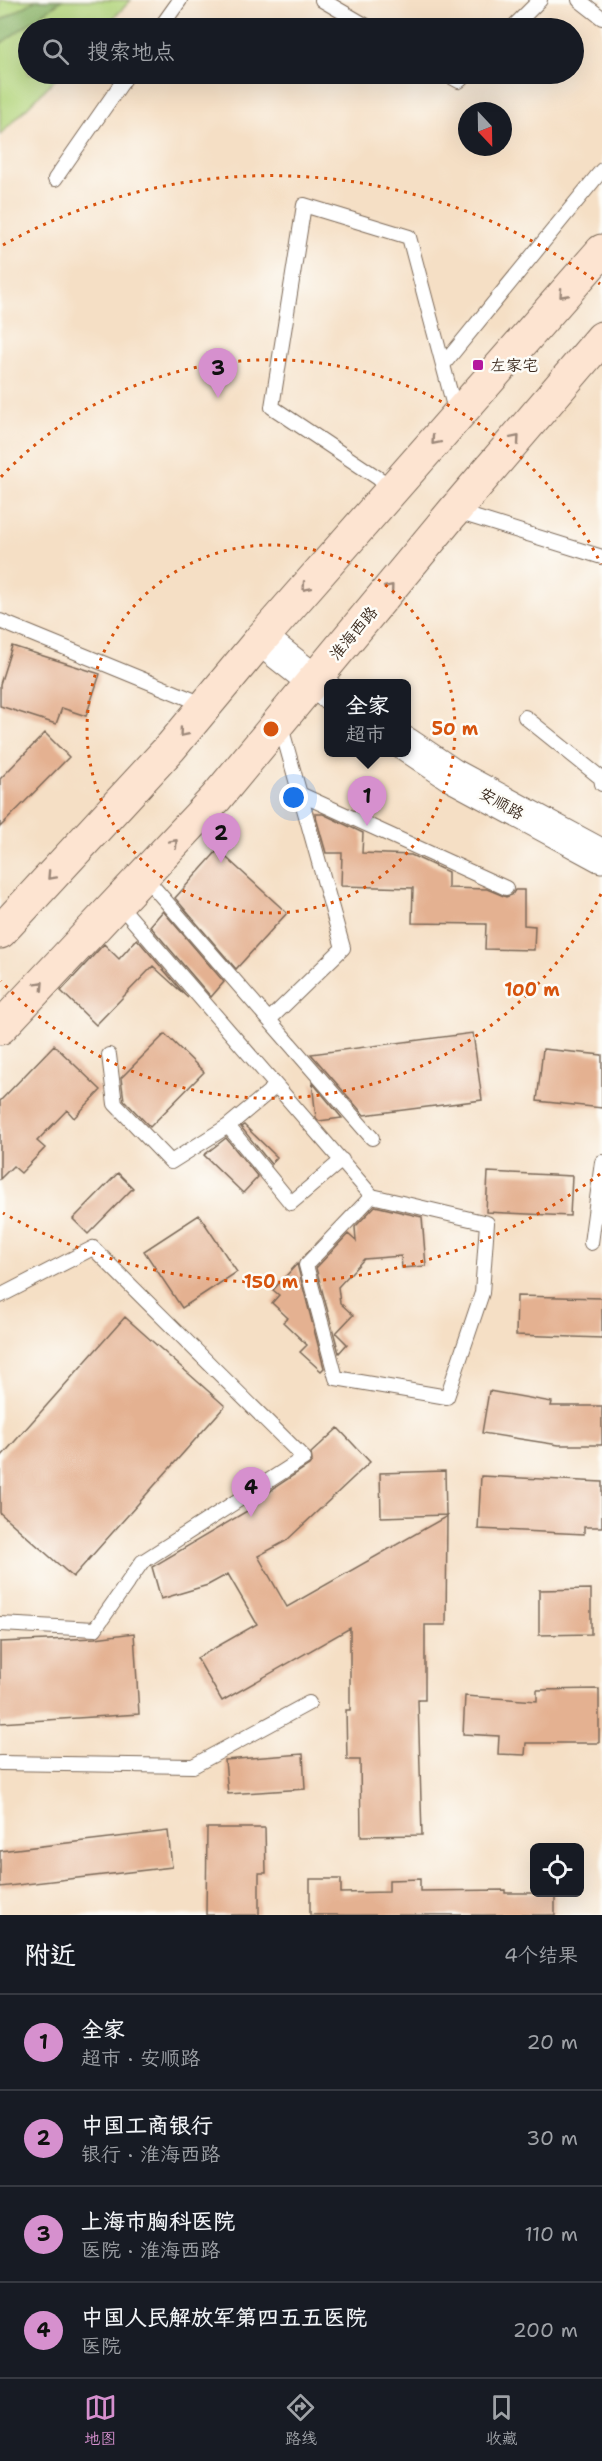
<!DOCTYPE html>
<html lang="zh">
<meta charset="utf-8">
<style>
:root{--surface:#171b24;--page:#242831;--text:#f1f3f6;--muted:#9ea1a6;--line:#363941;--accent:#d690ce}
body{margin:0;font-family:"Shantell Sans","LXGW WenKai TC",sans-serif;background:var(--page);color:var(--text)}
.controls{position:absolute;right:18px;bottom:18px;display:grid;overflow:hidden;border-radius:9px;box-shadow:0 6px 24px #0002}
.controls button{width:54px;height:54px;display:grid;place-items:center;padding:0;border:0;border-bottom:2px solid var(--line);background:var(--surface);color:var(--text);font:30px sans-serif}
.compass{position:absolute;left:458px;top:102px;width:54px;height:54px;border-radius:50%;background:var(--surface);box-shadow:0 6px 24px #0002;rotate:158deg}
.you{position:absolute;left:294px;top:798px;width:21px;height:21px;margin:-15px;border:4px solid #fff;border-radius:50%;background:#1a73e8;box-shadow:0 0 0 9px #1a73e833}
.badge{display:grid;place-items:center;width:39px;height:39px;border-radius:50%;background:var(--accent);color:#111;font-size:20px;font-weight:700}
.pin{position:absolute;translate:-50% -50px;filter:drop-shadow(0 2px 3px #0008)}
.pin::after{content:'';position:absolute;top:32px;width:21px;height:18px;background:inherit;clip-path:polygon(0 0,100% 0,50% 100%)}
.popup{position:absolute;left:324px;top:679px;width:87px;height:78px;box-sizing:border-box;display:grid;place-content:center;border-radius:9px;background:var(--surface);filter:drop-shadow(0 2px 4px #0005);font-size:20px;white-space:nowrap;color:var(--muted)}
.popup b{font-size:22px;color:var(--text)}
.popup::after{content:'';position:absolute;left:50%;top:100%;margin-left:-12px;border:12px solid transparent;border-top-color:var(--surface)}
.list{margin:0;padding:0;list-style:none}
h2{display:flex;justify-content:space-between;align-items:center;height:78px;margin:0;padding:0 24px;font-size:26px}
h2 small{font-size:20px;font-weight:400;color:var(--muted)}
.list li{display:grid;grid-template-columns:39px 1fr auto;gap:18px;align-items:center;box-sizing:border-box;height:96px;padding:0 24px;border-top:2px solid var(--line)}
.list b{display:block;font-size:22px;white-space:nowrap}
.list p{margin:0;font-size:20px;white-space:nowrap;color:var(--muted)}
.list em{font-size:20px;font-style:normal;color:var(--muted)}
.icon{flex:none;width:33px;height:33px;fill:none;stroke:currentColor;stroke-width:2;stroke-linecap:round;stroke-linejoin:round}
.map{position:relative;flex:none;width:602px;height:1915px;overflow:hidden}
.search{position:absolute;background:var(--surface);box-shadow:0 6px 24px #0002;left:18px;right:18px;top:18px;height:66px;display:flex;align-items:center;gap:15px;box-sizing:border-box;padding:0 21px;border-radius:33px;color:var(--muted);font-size:22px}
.sheet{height:462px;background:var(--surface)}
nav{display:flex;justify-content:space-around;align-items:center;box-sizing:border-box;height:84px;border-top:2px solid var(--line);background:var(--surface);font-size:16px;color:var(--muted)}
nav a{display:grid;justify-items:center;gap:3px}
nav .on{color:var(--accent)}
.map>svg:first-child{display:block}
.green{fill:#b3d57d;stroke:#77804e;stroke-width:1.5}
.forest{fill:#8eb66c;stroke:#647045;stroke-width:1.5}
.building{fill:#e4b191}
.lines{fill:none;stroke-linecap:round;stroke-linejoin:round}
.service-casing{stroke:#7c6958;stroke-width:16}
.tertiary-casing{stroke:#7c6958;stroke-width:35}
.secondary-casing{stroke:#7c6958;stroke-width:35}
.service{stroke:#fff;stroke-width:14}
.tertiary{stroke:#fff;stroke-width:33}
.secondary{stroke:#fde4d1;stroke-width:33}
.oneway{stroke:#9c8778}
.ring{fill:none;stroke:#d7540e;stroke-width:3;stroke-dasharray:3 6}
.poi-dot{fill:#b5179e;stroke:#fdfcf7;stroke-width:2}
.labels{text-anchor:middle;stroke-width:5;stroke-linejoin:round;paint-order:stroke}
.poi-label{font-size:16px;fill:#3b2a1e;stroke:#fdfcf7;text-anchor:start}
.street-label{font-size:16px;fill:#3b2a1e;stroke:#fdfcf7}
.centre{fill:#d7540e;stroke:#fdfcf7;stroke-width:3}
.ring-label{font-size:18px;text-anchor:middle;font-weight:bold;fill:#d7540e;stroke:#fdfcf7;stroke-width:5;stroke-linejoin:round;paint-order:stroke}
</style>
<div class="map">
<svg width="602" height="1915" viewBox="0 0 602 1915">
<rect width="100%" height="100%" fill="#fdfcf7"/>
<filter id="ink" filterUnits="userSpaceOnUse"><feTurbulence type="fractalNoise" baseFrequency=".0167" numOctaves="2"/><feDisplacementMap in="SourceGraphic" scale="12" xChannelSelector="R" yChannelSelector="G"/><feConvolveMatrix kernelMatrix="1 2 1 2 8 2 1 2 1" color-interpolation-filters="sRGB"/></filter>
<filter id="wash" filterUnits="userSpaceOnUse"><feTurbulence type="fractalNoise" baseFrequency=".008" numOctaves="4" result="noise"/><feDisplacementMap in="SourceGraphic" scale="24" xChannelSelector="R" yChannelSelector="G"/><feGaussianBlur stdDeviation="1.35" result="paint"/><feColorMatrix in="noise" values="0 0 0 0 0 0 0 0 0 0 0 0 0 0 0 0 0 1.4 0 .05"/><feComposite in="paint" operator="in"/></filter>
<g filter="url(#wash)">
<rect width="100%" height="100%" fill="#f5dfc5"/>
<!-- green -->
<path class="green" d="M0,0H131L104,28H28V74H60L0,135Z"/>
<!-- forest -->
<path class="forest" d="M36,0H62L0,44V21Z"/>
<g id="blocks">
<!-- building -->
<path class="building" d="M12,646L100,674L86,716L62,708L56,724L0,706V684Z
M45,733L69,757L0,827V779Z
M315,814H323L363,833L362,853L411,855L448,872V888L487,889L506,897L512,895L515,890H524V925L535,926L534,950L485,949L486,924L412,923L413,888L341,886L342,853H326Z
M218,850L287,913L236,969L175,898Z
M163,911L224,982L211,997L150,926Z
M137,939L188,998L153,966L96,1025L61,991L104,944L119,959Z
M473,1033L482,1100L364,1115L311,1054Z
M165,1034L204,1072L150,1127L124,1100L121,1078Z
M54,1045L101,1090L74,1118L67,1110L37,1141L45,1148L21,1173L13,1166L0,1179V1101Z
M543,1049L602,1055V1108L537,1101Z
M312,1082L342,1118L319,1121L316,1118Z
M244,1125L277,1157L271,1164L241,1127Z
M226,1138L258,1177L243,1193L204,1155Z
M488,1172L572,1176L570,1216L486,1212Z
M118,1173L133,1188L88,1234L73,1219Z
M375,1206L422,1217L426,1266L402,1268L401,1256L364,1259L338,1287L340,1303L353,1315L336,1333L347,1344L339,1353L316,1268L348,1234L356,1241L355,1227Z
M199,1215L237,1272L182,1308L144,1251Z
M297,1264L324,1368L321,1371L300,1352L307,1345L283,1322L288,1318L272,1303L279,1295L273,1290Z
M517,1296L602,1298V1338L516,1335Z
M125,1317L225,1406L73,1577L0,1513V1458Z
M489,1391L552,1402L551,1406H602V1445H559L482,1433Z
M338,1428L370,1462L286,1541L258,1556L287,1607L447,1516L446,1625H425V1700H418L422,1835L361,1836L360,1760H347L346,1710H350V1628L222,1701L197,1658L257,1624L228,1574L208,1585L161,1599L152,1567L254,1507L274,1488L309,1465L312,1461L311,1453Z
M445,1471L446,1515L381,1517L380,1473Z
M481,1476L602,1482V1527H584V1534L478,1529Z
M591,1589V1634L539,1635V1590Z
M134,1633L139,1714L0,1723V1642L95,1638Z
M599,1689V1743H526L525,1755L498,1754L499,1736L463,1734L465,1696L537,1701V1690Z
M303,1754L305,1789L228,1794L225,1760Z
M207,1828H265L266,1873H259V1915H206Z
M168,1831L172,1867L0,1887V1851Z
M310,1879H341V1893L389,1892V1880L420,1879V1891L505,1890V1893H555V1915H310Z"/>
</g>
</g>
<g filter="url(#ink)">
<use href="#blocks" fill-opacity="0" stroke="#7c6958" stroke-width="1.5"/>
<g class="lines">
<!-- service casing -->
<g class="service-casing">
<path id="service" d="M322,0L370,28
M579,0L602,18
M160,28L180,0
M512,28L540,0
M446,74L459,81L467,74
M55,179L128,74
M443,365L602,170
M393,488L272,407L304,205L409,237L456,414
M454,511L602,557
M0,621L205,705
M525,717L601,778L602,784
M300,794L506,888
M143,875L269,1020L343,948L280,723
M117,902L372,1196L487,1223L482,1293L447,1397L336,1378L306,1265L372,1196
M269,1020L372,1138
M109,1055L115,1104L171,1162L228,1126L291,1203L342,1160
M228,1126L276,1086
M591,1243L602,1162
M0,1296L93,1248L304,1458L142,1562L95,1629L0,1624
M0,1763L193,1766L309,1703"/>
</g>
<!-- tertiary casing -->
<g class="tertiary-casing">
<path id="tertiary" d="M261,639L328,692
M406,744L452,775L602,856"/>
</g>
<!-- secondary casing -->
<g class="secondary-casing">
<path id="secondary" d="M0,932L171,747L261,639L602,251
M0,1028L216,798L454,511L602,338"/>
</g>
<!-- service -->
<use href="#service" class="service"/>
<!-- tertiary -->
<use href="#tertiary" class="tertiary"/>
<!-- secondary -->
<use href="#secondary" class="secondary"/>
</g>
<!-- one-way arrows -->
<defs><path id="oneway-chevron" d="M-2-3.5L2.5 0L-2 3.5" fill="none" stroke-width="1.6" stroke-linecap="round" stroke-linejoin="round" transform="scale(1.5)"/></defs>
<g class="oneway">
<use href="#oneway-chevron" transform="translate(563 294) rotate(132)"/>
<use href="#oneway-chevron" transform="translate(516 439) rotate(-49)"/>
<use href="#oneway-chevron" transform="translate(435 441) rotate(131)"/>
<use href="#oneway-chevron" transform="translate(306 587) rotate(131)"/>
<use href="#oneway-chevron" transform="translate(390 588) rotate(-50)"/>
<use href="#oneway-chevron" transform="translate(183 733) rotate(130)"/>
<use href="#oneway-chevron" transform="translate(174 843) rotate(-47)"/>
<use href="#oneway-chevron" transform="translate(51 876) rotate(133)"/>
<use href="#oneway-chevron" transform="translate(40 985) rotate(-47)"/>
</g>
</g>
<!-- distance rings -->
<g class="ring">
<circle cx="271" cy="729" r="184"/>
<path d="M601 894A369 369 0 0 1 1 981M1 477A369 369 0 0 1 601 564"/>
<path d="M600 1174A553 553 0 0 1 3 1213M3 245A553 553 0 0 1 600 284"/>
</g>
<!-- markers -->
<rect class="poi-dot" x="472" y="359" width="12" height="12" rx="3"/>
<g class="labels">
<!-- poi labels -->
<g class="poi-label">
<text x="490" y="371">左家宅</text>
</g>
<!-- street labels -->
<g class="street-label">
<text transform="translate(353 633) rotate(-50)" y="6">淮海西路</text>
<text transform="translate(502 803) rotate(29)" y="6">安顺路</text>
</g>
</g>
<circle cx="271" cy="729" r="9" class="centre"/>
<g class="ring-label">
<text x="455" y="735">50 m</text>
<text x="532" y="996">100 m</text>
<text x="271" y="1288">150 m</text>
</g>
</svg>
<div class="controls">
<button><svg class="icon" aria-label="locate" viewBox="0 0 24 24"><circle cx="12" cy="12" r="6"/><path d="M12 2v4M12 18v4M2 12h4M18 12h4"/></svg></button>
</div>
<svg class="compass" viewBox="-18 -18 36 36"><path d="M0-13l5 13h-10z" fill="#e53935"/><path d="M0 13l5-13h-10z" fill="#9ea1a6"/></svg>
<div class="you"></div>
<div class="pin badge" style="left:367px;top:826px">1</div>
<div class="popup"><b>全家</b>超市</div>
<div class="pin badge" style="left:221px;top:863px">2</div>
<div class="pin badge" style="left:218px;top:398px">3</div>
<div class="pin badge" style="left:251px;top:1517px">4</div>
<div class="search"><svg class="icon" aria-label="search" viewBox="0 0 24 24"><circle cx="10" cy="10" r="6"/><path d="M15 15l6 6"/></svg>搜索地点</div>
</div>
<section class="sheet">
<h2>附近<small>4个结果</small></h2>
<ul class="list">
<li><span class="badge">1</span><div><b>全家</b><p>超市 · 安顺路</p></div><em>20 m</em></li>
<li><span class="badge">2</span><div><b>中国工商银行</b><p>银行 · 淮海西路</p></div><em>30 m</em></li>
<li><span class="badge">3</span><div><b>上海市胸科医院</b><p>医院 · 淮海西路</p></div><em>110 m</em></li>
<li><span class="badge">4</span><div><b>中国人民解放军第四五五医院</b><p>医院</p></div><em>200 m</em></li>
</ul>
</section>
<nav>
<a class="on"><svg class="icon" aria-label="map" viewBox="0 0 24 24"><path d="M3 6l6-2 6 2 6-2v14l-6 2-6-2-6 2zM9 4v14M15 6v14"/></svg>地图</a>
<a><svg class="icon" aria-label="directions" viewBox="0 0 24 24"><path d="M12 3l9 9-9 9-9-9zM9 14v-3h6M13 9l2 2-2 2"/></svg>路线</a>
<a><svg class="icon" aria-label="saved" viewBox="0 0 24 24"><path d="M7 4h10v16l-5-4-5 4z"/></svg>收藏</a>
</nav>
